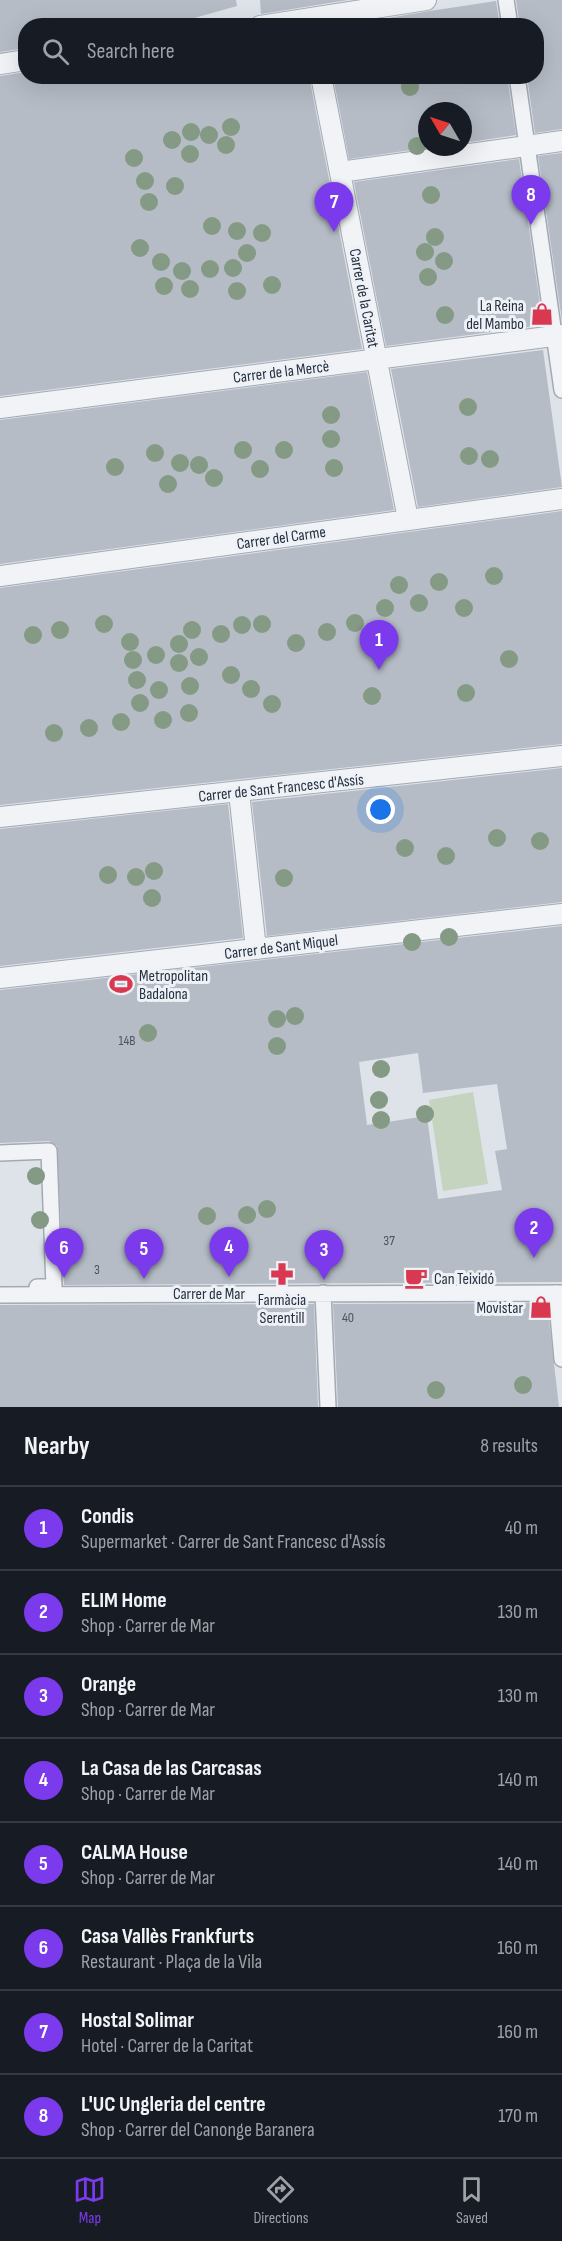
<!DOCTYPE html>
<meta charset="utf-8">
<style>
:root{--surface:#171b24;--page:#20242c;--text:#f1f3f6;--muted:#9ea1a6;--line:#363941;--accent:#7c3aed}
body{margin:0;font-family:"Sofia Sans Condensed",sans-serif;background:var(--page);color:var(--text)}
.compass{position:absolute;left:418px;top:102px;width:54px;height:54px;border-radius:50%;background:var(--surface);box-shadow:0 6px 24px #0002;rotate:309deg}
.you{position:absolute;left:381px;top:810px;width:21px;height:21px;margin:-15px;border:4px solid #fff;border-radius:50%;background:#1a73e8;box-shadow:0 0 0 9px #1a73e833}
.badge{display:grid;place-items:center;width:39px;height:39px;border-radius:50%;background:var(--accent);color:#fff;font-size:20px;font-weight:700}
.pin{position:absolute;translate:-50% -50px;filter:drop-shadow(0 2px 3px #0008)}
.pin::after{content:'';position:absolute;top:32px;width:21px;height:18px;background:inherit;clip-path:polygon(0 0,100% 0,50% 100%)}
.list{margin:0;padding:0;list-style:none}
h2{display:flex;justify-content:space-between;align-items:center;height:78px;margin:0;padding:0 24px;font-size:26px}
h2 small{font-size:20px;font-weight:400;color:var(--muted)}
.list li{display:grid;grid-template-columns:39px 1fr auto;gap:18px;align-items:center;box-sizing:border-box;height:84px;padding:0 24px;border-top:2px solid var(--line)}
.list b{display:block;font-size:22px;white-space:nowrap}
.list p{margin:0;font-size:20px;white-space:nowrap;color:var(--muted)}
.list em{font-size:20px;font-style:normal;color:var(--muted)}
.icon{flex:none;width:33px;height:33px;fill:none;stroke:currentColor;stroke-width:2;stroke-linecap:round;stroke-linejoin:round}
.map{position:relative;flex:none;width:562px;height:1407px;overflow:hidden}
.search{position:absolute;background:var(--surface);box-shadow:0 6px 24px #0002;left:18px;right:18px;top:18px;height:66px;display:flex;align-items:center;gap:15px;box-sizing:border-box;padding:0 21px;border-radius:24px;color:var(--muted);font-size:22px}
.sheet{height:750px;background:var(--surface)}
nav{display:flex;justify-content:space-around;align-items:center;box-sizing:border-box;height:84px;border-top:2px solid var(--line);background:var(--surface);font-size:16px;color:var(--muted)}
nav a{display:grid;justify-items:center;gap:3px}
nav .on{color:var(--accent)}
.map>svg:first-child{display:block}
.green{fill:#c4d4bf}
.building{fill:#b5bcc6;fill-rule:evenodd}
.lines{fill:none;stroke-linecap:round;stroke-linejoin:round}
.pedestrian-casing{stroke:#a3aab3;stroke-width:18}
.minor-casing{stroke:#a3aab3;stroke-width:22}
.pedestrian{stroke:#f1f3f7;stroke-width:15}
.minor{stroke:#f1f3f7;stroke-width:20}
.tree{fill:#849a84}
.labels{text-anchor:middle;stroke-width:6;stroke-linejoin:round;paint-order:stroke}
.number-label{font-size:14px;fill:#4a5362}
.street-label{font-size:16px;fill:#263041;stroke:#eef2f6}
.poi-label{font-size:16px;fill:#263041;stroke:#eef2f6;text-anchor:end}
</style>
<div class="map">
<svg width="562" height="1407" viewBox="0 0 562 1407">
<rect width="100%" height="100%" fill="#dee3e9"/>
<!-- green -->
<path class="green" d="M473,1092L488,1184L443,1191L429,1100Z"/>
<!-- building -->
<path class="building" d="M0,0H236L237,6L166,26H26V48L0,52Z
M260,0H348L261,14Z
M516,0H562V129L535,133L527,76H537V26H520Z
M496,1L500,26H341L430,11Z
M26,72V76H309L362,349L0,396V76Z
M333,76H507L516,135L463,143V111H427V147H432L349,159Z
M562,153V321L538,156Z
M519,159L543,325L386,346L354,182Z
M543,350L562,487L418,507L391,369Z
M367,372L394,510L0,564V420Z
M562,511V744L0,805V588Z
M562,768V902L267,936L252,802Z
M228,804L243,938L0,966V829Z
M562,926V1282L64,1285L57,1146L49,1141L0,1143V990ZM418,1053L423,1093L497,1084L507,1149L495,1151L502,1190L438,1199L427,1116L367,1125L359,1062Z
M547,1303L559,1407H338L333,1304Z
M314,1304L318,1407H0V1305Z"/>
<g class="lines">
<!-- pedestrian casing -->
<g class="pedestrian-casing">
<path id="pedestrian" d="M506,0L510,26
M517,76L562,390
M0,1153L49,1151L54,1287H37
M323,1293L328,1407
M556,1293L562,1359
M0,1295L562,1293"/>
</g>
<!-- minor casing -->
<g class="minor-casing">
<path id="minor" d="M260,26L426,0
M0,64L26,60
M321,76L408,519
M340,172L562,141
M0,408L562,335
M0,576L562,499
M239,792L256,949
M0,817L562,756
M0,978L562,914"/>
</g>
<!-- pedestrian -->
<use href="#pedestrian" class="pedestrian"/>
<!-- minor -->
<use href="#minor" class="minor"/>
</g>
<!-- trees -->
<g class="tree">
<circle cx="410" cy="87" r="9"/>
<circle cx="231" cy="127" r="9"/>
<circle cx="191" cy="132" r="9"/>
<circle cx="209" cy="135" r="9"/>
<circle cx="172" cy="140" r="9"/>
<circle cx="226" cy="145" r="9"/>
<circle cx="417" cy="146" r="9"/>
<circle cx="190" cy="154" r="9"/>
<circle cx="134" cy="158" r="9"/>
<circle cx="145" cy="181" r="9"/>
<circle cx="175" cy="186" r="9"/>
<circle cx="431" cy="195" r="9"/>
<circle cx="149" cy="202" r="9"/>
<circle cx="212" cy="226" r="9"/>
<circle cx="237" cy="231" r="9"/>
<circle cx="262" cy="233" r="9"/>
<circle cx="435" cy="237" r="9"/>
<circle cx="140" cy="248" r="9"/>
<circle cx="425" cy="252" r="9"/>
<circle cx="247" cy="253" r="9"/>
<circle cx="444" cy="261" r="9"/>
<circle cx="161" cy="262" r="9"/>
<circle cx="233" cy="268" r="9"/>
<circle cx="210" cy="269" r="9"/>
<circle cx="182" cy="271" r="9"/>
<circle cx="428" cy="277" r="9"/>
<circle cx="272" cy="285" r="9"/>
<circle cx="164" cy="286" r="9"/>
<circle cx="190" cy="289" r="9"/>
<circle cx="237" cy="291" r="9"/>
<circle cx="445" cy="315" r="9"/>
<circle cx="468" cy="407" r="9"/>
<circle cx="331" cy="415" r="9"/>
<circle cx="331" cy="439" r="9"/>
<circle cx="243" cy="450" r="9"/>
<circle cx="284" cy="450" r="9"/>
<circle cx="155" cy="453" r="9"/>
<circle cx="469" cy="456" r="9"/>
<circle cx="490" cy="459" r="9"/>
<circle cx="180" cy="463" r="9"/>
<circle cx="199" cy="465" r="9"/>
<circle cx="115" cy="467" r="9"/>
<circle cx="334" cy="468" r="9"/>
<circle cx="260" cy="469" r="9"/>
<circle cx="214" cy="478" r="9"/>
<circle cx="168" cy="484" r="9"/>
<circle cx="494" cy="576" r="9"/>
<circle cx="439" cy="582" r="9"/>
<circle cx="399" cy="585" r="9"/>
<circle cx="419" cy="603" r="9"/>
<circle cx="385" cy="608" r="9"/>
<circle cx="464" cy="608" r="9"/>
<circle cx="355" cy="623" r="9"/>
<circle cx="104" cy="624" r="9"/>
<circle cx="262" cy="624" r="9"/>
<circle cx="242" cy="625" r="9"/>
<circle cx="60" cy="630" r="9"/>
<circle cx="192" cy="630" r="9"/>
<circle cx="327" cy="632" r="9"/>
<circle cx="221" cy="634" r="9"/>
<circle cx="33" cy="635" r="9"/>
<circle cx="130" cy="642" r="9"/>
<circle cx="296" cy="643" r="9"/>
<circle cx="179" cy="644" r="9"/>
<circle cx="156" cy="655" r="9"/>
<circle cx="199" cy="657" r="9"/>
<circle cx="509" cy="659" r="9"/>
<circle cx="133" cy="660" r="9"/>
<circle cx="179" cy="663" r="9"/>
<circle cx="231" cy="675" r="9"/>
<circle cx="137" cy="680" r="9"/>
<circle cx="190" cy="686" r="9"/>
<circle cx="251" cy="689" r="9"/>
<circle cx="159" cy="690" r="9"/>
<circle cx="466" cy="693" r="9"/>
<circle cx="372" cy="696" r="9"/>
<circle cx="140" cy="703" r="9"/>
<circle cx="272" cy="704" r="9"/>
<circle cx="189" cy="713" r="9"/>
<circle cx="163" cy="720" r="9"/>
<circle cx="121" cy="722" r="9"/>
<circle cx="89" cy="728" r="9"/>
<circle cx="54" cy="733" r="9"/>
<circle cx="497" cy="838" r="9"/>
<circle cx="540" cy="841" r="9"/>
<circle cx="405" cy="848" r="9"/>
<circle cx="446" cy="856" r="9"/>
<circle cx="154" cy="871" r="9"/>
<circle cx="108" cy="875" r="9"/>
<circle cx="136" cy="877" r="9"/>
<circle cx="284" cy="878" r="9"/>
<circle cx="152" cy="898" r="9"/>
<circle cx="449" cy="937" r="9"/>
<circle cx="412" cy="942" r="9"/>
<circle cx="295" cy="1016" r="9"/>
<circle cx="277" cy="1019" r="9"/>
<circle cx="148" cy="1033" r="9"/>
<circle cx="277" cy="1046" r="9"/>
<circle cx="381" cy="1069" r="9"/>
<circle cx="379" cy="1100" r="9"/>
<circle cx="425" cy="1114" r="9"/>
<circle cx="381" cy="1120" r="9"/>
<circle cx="36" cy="1176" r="9"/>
<circle cx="267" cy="1209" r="9"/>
<circle cx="247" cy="1215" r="9"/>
<circle cx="207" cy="1216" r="9"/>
<circle cx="40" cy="1220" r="9"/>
<circle cx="523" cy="1385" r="9"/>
<circle cx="436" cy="1390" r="9"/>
</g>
<!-- icons -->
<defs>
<g id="shop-bare" transform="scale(1.8)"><path d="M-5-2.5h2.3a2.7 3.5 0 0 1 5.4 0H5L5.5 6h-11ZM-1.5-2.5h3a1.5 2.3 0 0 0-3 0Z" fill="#d93851" stroke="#eef2f6" stroke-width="2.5" paint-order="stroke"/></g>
<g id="stadium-bare" transform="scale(1.8)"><path d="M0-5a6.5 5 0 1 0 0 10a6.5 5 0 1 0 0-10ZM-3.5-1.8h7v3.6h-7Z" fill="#d93851" stroke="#eef2f6" stroke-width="2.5" paint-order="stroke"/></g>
<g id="pharmacy-bare" transform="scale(1.8)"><path d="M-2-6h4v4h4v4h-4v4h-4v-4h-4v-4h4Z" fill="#d93851" stroke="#eef2f6" stroke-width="2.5" paint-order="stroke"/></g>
<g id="cafe-bare" transform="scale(1.8)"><path d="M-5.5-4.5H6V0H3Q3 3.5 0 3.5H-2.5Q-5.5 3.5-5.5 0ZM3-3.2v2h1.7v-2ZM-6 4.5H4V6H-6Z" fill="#d93851" stroke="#eef2f6" stroke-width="2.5" paint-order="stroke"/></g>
</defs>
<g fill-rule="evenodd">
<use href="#shop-bare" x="542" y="314"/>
<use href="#stadium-bare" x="121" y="984"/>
<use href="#pharmacy-bare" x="282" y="1274"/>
<use href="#cafe-bare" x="416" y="1278"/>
<use href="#shop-bare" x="541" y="1307"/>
</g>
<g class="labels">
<!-- number labels -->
<g class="number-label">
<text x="127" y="1045">14B</text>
<text x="389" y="1245">37</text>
<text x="97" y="1274">3</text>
<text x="348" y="1322">40</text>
</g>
<!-- street labels -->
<g class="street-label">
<text transform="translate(365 298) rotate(79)" y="6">Carrer de la Caritat</text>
<text transform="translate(281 371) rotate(-7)" y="6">Carrer de la Mercè</text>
<text transform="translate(281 537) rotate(-8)" y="6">Carrer del Carme</text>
<text transform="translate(281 787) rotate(-6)" y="6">Carrer de Sant Francesc d'Assís</text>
<text transform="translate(281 946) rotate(-7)" y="6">Carrer de Sant Miquel</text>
<text x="209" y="1299">Carrer de Mar</text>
</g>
<!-- poi labels -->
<g class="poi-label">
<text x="524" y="311">La Reina<tspan x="524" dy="18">del Mambo</tspan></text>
<text x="139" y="981" text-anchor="start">Metropolitan<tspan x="139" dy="18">Badalona</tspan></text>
<text x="434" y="1284" text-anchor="start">Can Teixidó</text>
<text x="282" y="1305" text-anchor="middle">Farmàcia<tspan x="282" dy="18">Serentill</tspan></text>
<text x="523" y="1313">Movistar</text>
</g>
</g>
</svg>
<svg class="compass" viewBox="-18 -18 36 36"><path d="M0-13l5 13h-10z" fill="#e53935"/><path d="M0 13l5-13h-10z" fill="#9ea1a6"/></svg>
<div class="you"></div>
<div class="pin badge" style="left:379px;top:670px">1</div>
<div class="pin badge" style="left:534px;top:1258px">2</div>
<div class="pin badge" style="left:324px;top:1280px">3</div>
<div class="pin badge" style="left:229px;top:1277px">4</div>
<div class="pin badge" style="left:144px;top:1279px">5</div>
<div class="pin badge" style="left:64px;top:1278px">6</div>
<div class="pin badge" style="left:334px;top:232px">7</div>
<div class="pin badge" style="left:531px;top:225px">8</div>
<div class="search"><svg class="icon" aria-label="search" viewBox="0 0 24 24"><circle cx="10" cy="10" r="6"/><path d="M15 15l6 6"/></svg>Search here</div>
</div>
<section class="sheet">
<h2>Nearby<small>8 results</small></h2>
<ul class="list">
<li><span class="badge">1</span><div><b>Condis</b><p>Supermarket · Carrer de Sant Francesc d'Assís</p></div><em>40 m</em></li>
<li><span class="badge">2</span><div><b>ELIM Home</b><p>Shop · Carrer de Mar</p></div><em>130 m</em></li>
<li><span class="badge">3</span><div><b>Orange</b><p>Shop · Carrer de Mar</p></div><em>130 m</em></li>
<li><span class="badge">4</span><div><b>La Casa de las Carcasas</b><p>Shop · Carrer de Mar</p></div><em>140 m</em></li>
<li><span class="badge">5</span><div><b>CALMA House</b><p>Shop · Carrer de Mar</p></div><em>140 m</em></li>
<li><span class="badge">6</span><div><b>Casa Vallès Frankfurts</b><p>Restaurant · Plaça de la Vila</p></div><em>160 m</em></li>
<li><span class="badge">7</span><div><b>Hostal Solimar</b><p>Hotel · Carrer de la Caritat</p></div><em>160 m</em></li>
<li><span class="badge">8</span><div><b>L'UC Ungleria del centre</b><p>Shop · Carrer del Canonge Baranera</p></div><em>170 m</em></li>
</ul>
</section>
<nav>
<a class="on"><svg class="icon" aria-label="map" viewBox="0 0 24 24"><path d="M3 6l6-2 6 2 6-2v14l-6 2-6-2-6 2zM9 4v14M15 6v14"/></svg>Map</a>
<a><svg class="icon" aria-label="directions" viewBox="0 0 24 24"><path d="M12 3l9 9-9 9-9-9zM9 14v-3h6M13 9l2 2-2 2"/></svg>Directions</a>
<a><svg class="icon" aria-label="saved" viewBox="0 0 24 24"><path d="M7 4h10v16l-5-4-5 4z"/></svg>Saved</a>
</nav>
